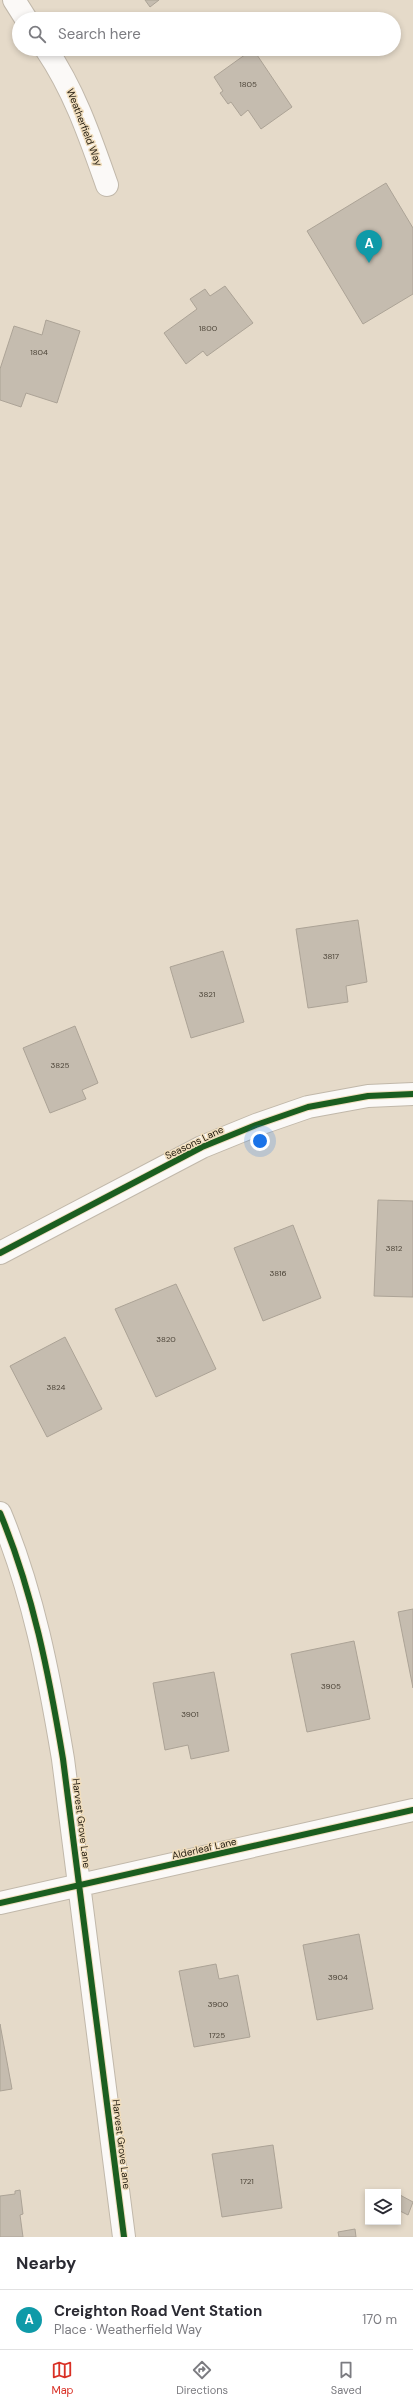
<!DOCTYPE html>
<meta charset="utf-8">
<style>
:root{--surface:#fff;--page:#f2f2f3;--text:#2b2b33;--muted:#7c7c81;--line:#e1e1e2;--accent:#d93025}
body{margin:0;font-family:"DM Sans",sans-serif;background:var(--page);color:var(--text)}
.controls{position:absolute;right:12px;bottom:12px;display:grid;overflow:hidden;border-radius:0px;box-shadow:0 2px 6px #0003}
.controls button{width:36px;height:36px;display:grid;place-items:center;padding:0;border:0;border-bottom:1px solid var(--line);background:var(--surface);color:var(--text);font:20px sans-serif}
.you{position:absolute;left:260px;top:1141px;width:14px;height:14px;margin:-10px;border:3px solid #fff;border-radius:50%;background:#1a73e8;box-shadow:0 0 0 6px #1a73e833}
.badge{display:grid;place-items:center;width:26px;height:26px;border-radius:50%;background:var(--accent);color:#fff;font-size:13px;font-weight:700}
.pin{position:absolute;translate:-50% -33px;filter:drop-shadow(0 1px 2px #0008)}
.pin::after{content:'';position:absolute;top:21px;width:14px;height:12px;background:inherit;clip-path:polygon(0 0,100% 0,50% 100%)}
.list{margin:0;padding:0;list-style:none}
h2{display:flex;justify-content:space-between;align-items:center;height:52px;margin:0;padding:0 16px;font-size:17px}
h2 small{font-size:13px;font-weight:400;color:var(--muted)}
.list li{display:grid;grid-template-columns:26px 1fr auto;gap:12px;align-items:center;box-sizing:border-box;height:60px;padding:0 16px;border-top:1px solid var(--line)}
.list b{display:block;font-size:15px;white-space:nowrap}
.list p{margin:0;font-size:13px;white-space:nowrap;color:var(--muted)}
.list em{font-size:13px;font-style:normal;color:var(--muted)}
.icon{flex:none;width:22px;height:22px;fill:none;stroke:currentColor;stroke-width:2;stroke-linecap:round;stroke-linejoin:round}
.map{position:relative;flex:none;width:413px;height:2237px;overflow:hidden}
.search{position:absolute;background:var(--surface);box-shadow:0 2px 6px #0003;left:12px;right:12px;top:12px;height:44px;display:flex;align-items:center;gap:10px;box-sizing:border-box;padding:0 14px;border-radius:22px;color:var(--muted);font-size:15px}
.sheet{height:112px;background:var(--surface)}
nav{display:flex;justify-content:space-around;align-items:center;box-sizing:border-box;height:56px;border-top:1px solid var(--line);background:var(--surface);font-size:11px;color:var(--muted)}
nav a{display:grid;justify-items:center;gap:2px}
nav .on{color:var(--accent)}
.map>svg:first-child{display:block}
.building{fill:#c5bcaf;stroke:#aca396}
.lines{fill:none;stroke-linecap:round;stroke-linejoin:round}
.street-casing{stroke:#c1b8aa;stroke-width:24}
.street{stroke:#fbf9f7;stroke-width:22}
.cycleway-casing{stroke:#f1debd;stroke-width:8}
.cycleway{stroke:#1b5e20;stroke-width:6}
.labels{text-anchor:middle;stroke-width:3;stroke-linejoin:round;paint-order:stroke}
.number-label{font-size:8px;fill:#4c4438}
.street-label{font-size:10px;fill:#231c10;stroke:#f1debd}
</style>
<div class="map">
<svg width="413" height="2237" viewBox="0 0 413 2237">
<rect width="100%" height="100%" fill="#e5dac9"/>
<!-- building -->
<path class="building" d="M145,0H159L150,7Z
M253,49L292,107L261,129L248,110L241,116L231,102L228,104L220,93L223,91L214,77Z
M386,183L413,228V294L363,324L307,231Z
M225,286L253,323L207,356L203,351L186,364L164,333L197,309L190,299L205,289L210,296Z
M46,320L80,331L57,403L26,393L21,407L0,400V369L14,326L42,335Z
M358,920L367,982L346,986L348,1002L308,1008L296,929Z
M223,951L244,1022L191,1038L170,967Z
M75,1026L98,1083L82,1090L86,1099L50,1113L23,1048Z
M378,1200L413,1201V1297L374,1296Z
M293,1225L321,1298L263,1321L234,1248Z
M176,1284L216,1369L156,1397L115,1309Z
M65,1337L102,1409L47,1437L10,1366Z
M413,1609V1688L398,1612Z
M354,1641L370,1719L307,1732L291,1654Z
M214,1672L229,1751L191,1759L188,1745L165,1750L153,1683Z
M359,1934L373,2009L317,2020L303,1945Z
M216,1964L219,1979L238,1975L250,2037L194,2047L179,1971Z
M0,2024L12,2089L0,2091Z
M273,2145L282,2208L222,2217L212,2154Z
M20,2190L23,2214L20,2215L23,2237H0V2196L15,2194V2191Z
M400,2195L413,2202L408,2215L398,2210Z
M355,2229L356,2237H339L338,2232Z"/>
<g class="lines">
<!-- street casing -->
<g class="street-casing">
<path id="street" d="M14,0L26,19
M46,49C75,92 90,137 107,185
M0,1253L202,1147L256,1125L308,1107L368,1096L413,1094
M0,1513C33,1592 49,1675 63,1759L124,2237
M0,1903L413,1810"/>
</g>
<!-- street -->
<use href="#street" class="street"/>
<!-- cycleway casing -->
<g class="cycleway-casing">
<path id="cycleway" d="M0,1253L202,1147L256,1125L308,1107L368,1096L413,1094
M0,1513C33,1592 49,1675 63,1759L124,2237
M0,1903L413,1810"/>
</g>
<!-- cycleway -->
<use href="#cycleway" class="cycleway"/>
</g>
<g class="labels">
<!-- number labels -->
<g class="number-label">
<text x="248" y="87">1805</text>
<text x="208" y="331">1800</text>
<text x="39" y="355">1804</text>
<text x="331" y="959">3817</text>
<text x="207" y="997">3821</text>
<text x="60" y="1068">3825</text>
<text x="394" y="1251">3812</text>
<text x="278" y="1276">3816</text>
<text x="166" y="1342">3820</text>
<text x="56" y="1390">3824</text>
<text x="331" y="1689">3905</text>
<text x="190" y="1717">3901</text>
<text x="338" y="1980">3904</text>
<text x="218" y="2007">3900</text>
<text x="217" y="2038">1725</text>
<text x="247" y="2184">1721</text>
</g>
<!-- street labels -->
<g class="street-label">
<text transform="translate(85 127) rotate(69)" y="4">Weatherfield Way</text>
<text transform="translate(194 1142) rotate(-26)" y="4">Seasons Lane</text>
<text transform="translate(82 1823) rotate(83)" y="4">Harvest Grove Lane</text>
<text transform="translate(204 1848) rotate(-13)" y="4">Alderleaf Lane</text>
<text transform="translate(122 2144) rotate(83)" y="4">Harvest Grove Lane</text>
</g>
</g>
</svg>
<div class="controls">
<button><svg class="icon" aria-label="layers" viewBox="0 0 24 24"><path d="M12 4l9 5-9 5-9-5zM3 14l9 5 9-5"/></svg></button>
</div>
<div class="you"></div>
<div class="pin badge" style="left:369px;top:263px;background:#0f9aa8">A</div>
<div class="search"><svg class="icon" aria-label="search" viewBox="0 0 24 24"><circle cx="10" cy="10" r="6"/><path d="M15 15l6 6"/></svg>Search here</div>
</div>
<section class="sheet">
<h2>Nearby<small></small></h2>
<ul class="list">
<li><span class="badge" style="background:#0f9aa8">A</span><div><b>Creighton Road Vent Station</b><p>Place · Weatherfield Way</p></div><em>170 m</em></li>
</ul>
</section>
<nav>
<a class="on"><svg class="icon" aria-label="map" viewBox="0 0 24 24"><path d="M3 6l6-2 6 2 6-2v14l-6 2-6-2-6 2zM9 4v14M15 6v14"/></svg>Map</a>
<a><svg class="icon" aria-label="directions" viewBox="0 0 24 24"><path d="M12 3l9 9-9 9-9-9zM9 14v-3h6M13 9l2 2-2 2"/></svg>Directions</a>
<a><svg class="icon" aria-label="saved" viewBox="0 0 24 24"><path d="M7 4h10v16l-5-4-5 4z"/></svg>Saved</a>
</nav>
